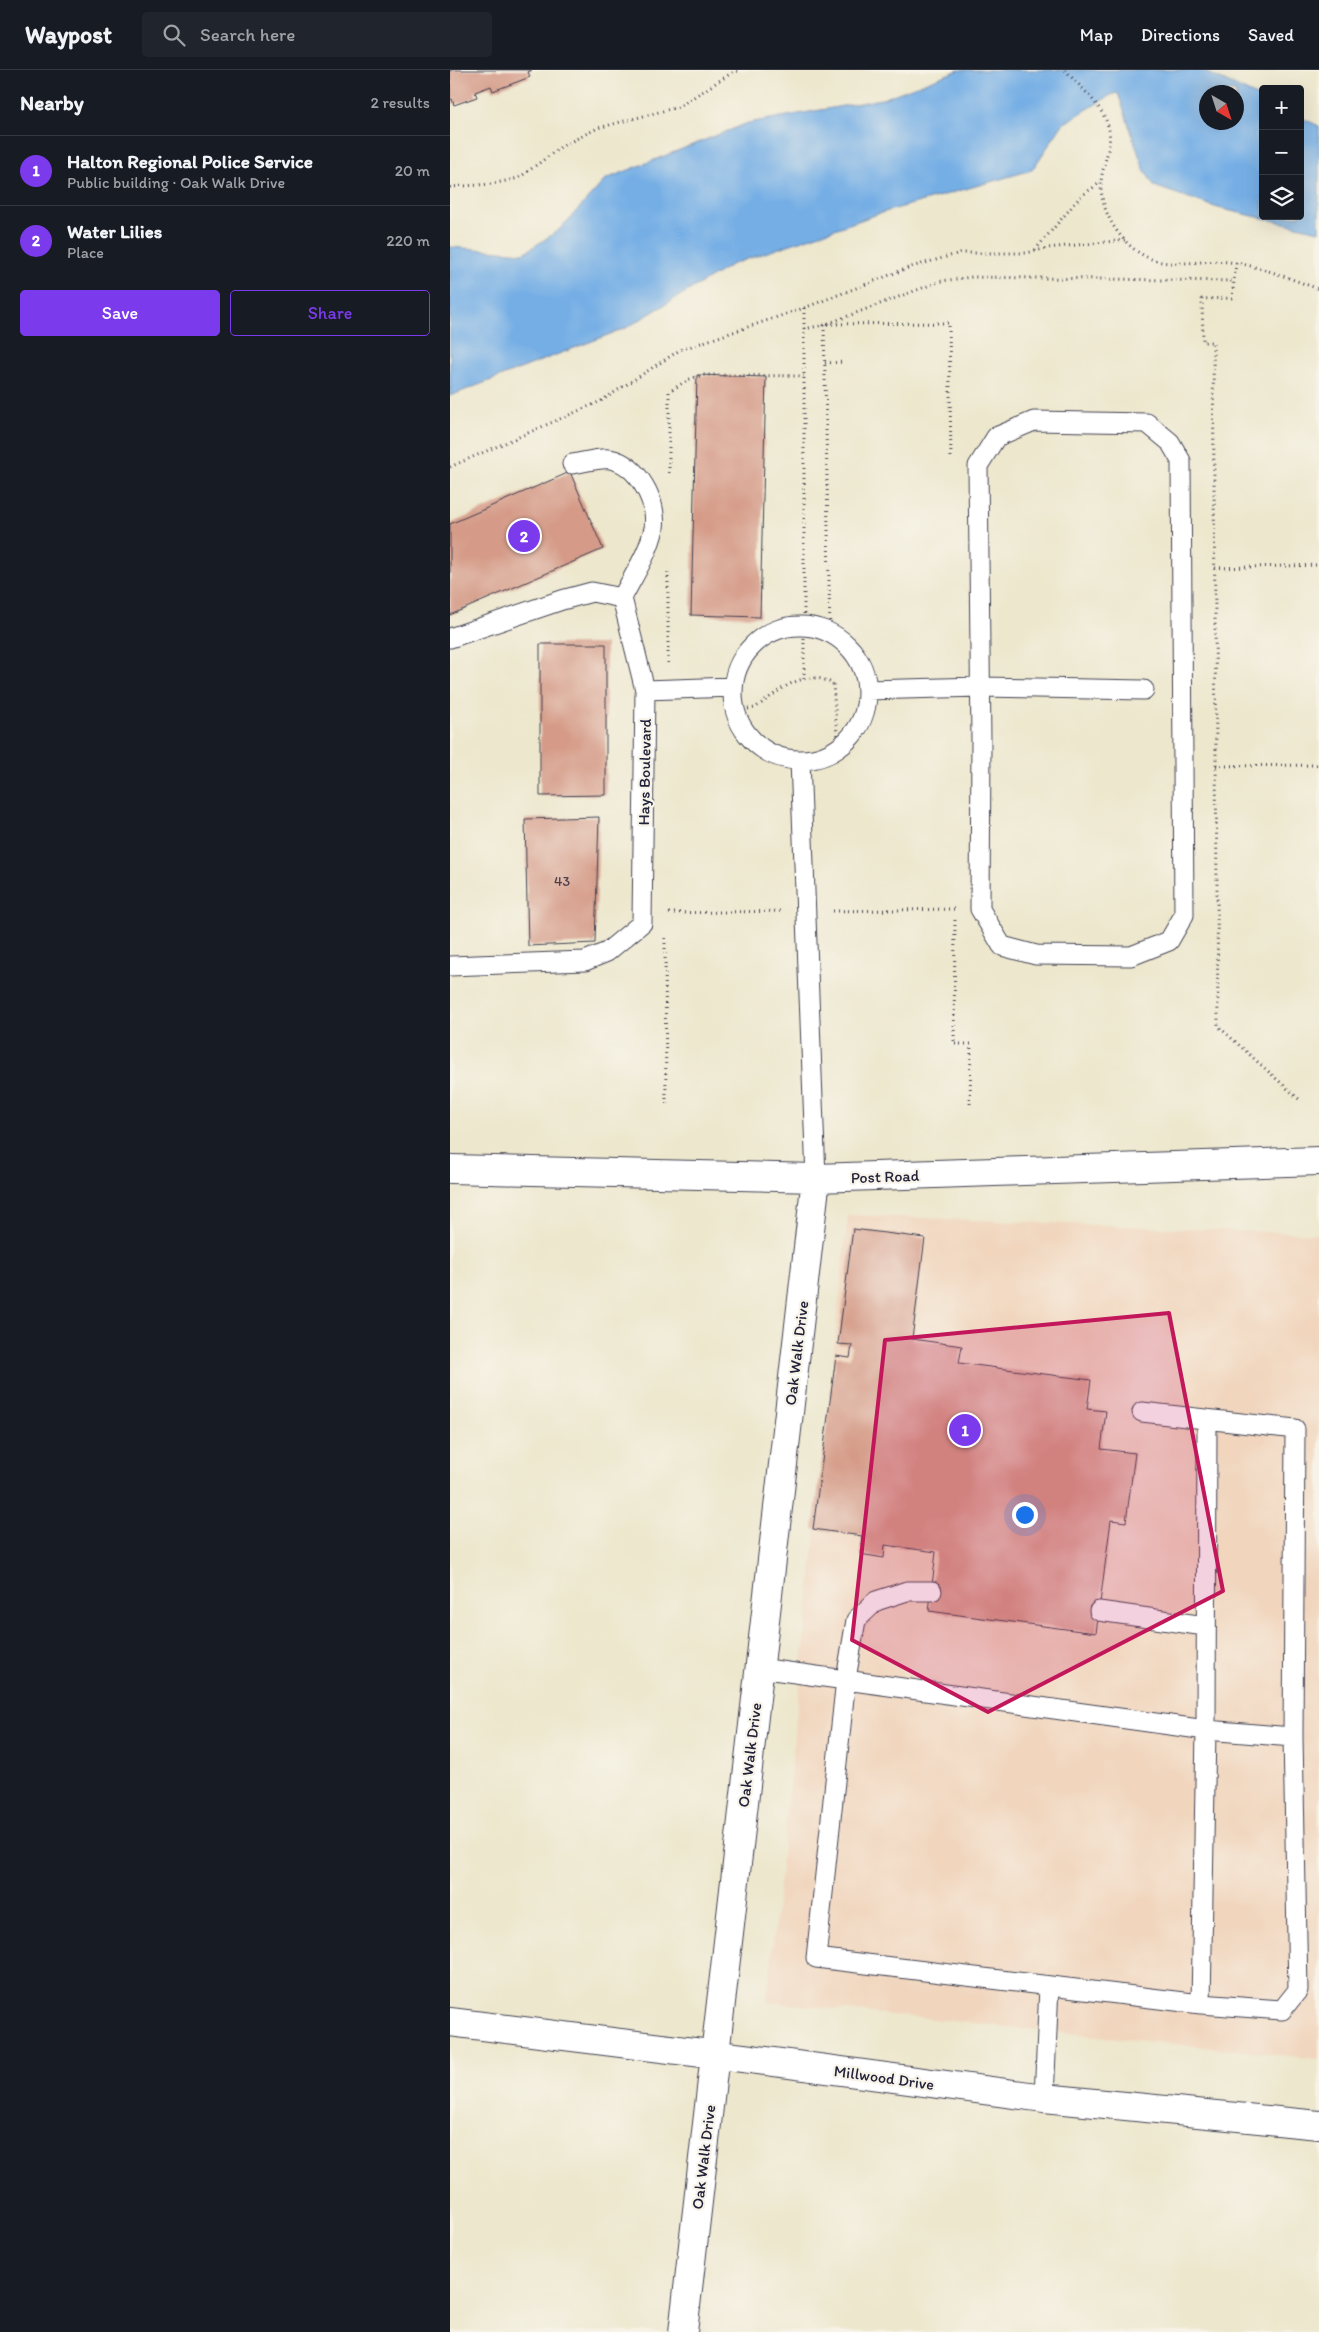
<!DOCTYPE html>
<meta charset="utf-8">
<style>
:root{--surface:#171b24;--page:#20242c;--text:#f1f3f6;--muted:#9ea1a6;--line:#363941;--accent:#7c3aed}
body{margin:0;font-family:Itim,sans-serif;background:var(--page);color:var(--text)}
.controls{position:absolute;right:15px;top:15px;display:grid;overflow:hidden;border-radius:5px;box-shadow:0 5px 20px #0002}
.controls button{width:45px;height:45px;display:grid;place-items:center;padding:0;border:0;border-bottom:1px solid var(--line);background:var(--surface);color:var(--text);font:25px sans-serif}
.compass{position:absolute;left:749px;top:15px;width:45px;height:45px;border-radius:50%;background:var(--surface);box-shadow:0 5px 20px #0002;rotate:141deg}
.you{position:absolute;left:574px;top:1444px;width:18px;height:18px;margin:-12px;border:4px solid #fff;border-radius:50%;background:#1a73e8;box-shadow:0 0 0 8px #1a73e833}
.badge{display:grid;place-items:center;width:32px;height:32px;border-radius:50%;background:var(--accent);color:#fff;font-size:16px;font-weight:700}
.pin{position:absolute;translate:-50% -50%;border:2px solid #fff;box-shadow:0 1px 5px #0006}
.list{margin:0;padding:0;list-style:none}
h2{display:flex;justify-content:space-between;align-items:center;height:65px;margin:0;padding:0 20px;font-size:21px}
h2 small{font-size:16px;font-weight:400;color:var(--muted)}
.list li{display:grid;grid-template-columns:32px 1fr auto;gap:15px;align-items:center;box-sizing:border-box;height:70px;padding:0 20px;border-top:1px solid var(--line)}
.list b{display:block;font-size:19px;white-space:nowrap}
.list p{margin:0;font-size:16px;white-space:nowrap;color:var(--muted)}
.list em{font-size:16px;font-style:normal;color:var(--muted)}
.actions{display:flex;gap:10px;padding:15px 20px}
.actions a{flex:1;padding:11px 0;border:1px solid var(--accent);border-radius:5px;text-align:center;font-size:18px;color:var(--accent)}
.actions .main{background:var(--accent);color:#fff}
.icon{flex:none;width:28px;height:28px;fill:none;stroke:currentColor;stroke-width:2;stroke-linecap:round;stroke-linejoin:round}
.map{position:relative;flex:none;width:869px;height:2262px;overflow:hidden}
header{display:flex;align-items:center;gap:30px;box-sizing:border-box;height:70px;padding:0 25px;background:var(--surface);border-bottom:1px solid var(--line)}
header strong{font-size:24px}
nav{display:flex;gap:28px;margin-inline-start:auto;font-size:18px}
.search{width:350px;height:45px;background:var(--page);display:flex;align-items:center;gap:12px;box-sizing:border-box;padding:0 18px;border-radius:5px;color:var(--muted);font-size:19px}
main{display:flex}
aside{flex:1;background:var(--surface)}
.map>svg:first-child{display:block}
.built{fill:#f1d5bd}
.water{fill:#74aee5;stroke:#4b6890;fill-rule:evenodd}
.building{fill:#d59b88}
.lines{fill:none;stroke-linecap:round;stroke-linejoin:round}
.service-casing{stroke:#404051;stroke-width:21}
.minor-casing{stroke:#404051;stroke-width:30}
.path{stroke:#404051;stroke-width:3;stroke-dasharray:1 4;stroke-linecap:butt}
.service{stroke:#fff;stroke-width:19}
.minor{stroke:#fff;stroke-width:28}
.marked{fill:#c2185b;fill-opacity:0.2;stroke:#c2185b;stroke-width:4;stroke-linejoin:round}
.labels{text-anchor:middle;stroke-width:4.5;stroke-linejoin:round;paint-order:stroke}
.number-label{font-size:14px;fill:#4f404e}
.street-label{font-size:16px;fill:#22223b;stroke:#f7f3e8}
</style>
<header>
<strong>Waypost</strong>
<div class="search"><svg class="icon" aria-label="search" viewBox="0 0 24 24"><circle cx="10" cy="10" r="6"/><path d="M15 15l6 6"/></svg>Search here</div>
<nav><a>Map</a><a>Directions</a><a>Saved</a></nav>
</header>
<main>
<aside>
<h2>Nearby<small>2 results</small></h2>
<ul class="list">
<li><span class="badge">1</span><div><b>Halton Regional Police Service</b><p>Public building · Oak Walk Drive</p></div><em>20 m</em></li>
<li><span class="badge">2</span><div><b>Water Lilies</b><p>Place</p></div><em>220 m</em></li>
</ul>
<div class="actions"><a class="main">Save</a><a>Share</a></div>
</aside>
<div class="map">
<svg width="869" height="2262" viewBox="0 0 869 2262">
<rect width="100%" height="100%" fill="#f7f3e8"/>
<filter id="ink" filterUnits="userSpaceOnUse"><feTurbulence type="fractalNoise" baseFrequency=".02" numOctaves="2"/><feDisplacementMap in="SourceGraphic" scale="10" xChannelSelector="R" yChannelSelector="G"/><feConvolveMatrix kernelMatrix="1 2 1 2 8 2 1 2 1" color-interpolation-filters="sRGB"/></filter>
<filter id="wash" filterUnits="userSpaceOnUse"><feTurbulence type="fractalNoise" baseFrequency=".0096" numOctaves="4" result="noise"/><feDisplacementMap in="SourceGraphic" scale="20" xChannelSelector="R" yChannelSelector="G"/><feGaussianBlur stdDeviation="1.12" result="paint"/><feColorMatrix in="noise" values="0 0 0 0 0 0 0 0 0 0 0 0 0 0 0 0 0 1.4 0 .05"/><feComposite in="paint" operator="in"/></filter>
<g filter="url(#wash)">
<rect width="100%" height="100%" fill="#ede7cd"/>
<!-- built -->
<path class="built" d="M398,1145L869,1164V1989L317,1932Z"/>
<!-- water -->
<path class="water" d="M509,0H751L813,29V146H850V47L869,56V161L768,138L704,116L693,97L668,23L661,25L613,54L582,100L431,143L283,194L176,258L0,326V177L74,183L109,160L156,109L298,53L432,29ZM756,22H786V52H756Z"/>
<g id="blocks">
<!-- building -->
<path class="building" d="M0,0H82L78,2L80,7L43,21L41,16L25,22L27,27L4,35L2,29L0,30Z
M247,305L316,307L310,547L241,545Z
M120,402L153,479L0,545V454Z
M90,574H156V725L90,726Z
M149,747L145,873L78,876L75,749Z
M403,1159L475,1168L462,1269L512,1276L509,1293L641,1310L637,1339L656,1341L651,1379L685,1383L676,1452L661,1450L646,1563L479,1541L486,1482L435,1475L434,1488L410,1484L412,1466L363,1459L386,1286L400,1288L402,1275L388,1274Z"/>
</g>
</g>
<g filter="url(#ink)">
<use href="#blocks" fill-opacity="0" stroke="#404051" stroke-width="1"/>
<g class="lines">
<!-- service casing -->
<g class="service-casing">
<path id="service" d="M584,351L697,353L720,372L731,391L734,845L719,871L681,886L586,885L552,876L530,839L531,671L528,396L546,367Z
M122,394C133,393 149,387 160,389C188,394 208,432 204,458C199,483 183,506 172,528
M283 623a67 67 0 1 1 134 0a67 67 0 1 1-134 0Z
M0,568L112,530L142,522L172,528L195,620L192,853L157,882L135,891L0,896
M195,620L283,617
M417,620L530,617L694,620
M350,690L366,1108
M482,1521H457L426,1531L406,1550L396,1609L366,1888L751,1934L832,1940L848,1920L843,1667L845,1359L692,1342
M649,1541L755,1556
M309,1598L756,1660L843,1667
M751,1934L756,1660L757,1349
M594,2028L599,1916"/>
</g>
<!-- minor casing -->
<g class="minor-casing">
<path id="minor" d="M0,1099L366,1108L869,1091
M0,1952L301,1989L594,2028L869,2055
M233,2262L366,1108"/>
</g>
<!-- path -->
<path class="path" d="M615,0C629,16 650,33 657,53C665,73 652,93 651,113C650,145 675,182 707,191C731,197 754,189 778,192C809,195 840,209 869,219
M0,117L42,114L69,108L112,76L148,58L228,37L280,4L290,0
M585,180L631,126L651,112
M786,193L782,228L752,229L753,272H763L768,956L851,1031
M377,254L499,253L501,390
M374,255L380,563
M354,259L374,255L491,211L522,207L784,211
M375,293L395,292
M0,397L151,331L230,280L354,238L458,198L510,183H576L598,178L675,170
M219,403V322L237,310L252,305L354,306
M765,498L869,495
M218,593V499
M354,609V238
M298,639L305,638C328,622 354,596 383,614L388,678
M766,696L869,695
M383,841L504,839
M219,843L331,841
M505,850L504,974H521L520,1037
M215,868L216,1037"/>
<!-- service -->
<use href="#service" class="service"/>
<!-- minor -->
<use href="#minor" class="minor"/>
</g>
</g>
<!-- marked area -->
<path class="marked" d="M719,1243L773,1521L538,1642L402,1570L435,1270Z"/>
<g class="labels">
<!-- number labels -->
<g class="number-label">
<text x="112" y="816">43</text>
</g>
<!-- street labels -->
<g class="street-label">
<text transform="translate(194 702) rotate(-89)" y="6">Hays Boulevard</text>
<text transform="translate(435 1106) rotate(-2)" y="6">Post Road</text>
<text transform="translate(346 1283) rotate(-83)" y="6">Oak Walk Drive</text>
<text transform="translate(299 1685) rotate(-83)" y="6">Oak Walk Drive</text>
<text transform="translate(434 2007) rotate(8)" y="6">Millwood Drive</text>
<text transform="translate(253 2087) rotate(-83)" y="6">Oak Walk Drive</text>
</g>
</g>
</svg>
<div class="controls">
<button>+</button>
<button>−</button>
<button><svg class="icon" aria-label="layers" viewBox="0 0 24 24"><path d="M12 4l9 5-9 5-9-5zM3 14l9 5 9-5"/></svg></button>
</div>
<svg class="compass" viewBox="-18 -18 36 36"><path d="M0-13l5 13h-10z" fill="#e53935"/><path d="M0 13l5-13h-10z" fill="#9ea1a6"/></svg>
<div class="you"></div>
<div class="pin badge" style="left:515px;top:1360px">1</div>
<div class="pin badge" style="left:74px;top:466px">2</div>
</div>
</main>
